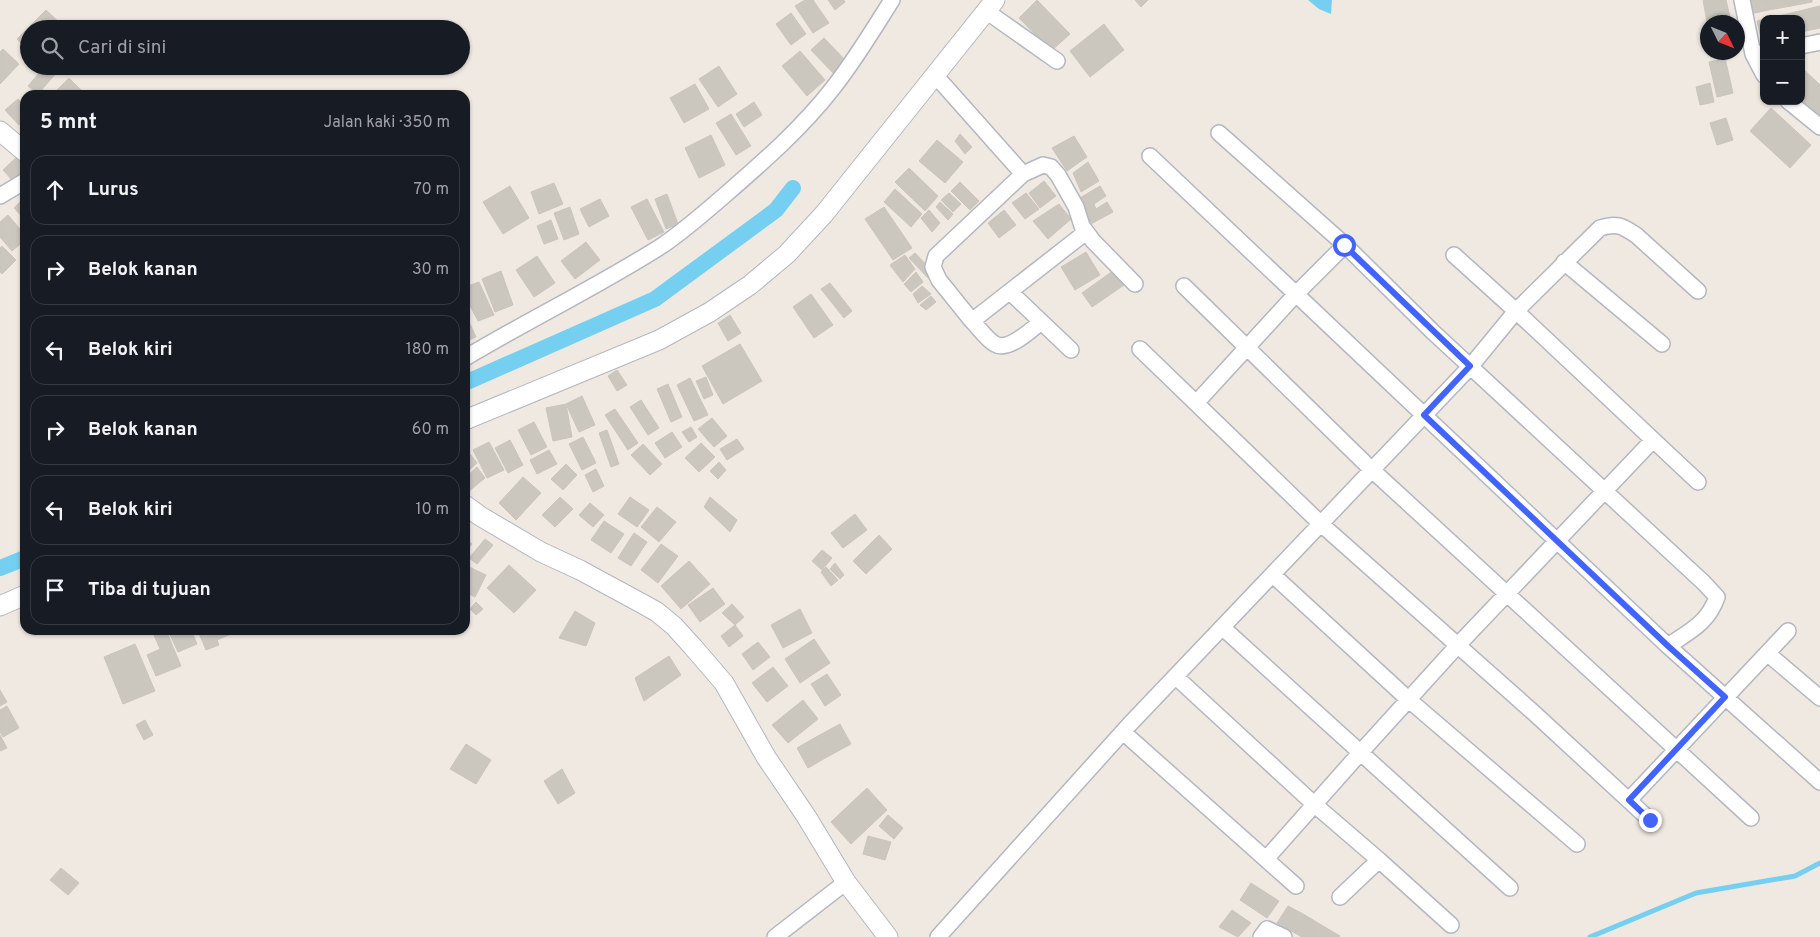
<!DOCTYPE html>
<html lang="id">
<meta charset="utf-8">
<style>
:root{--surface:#171b24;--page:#20242c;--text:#f1f3f6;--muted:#9ea1a6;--line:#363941}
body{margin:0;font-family:Overpass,sans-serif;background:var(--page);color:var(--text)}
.controls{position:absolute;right:15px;top:15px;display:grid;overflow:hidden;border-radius:10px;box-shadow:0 1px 4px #0004}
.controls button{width:45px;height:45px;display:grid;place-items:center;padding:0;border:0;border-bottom:1px solid var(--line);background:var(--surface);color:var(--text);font:25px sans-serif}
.compass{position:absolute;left:1700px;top:15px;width:45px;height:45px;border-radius:50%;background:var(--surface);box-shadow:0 1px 4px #0004;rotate:133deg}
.stop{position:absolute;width:15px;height:15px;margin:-11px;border:4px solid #4264fb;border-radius:50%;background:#fff}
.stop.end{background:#4264fb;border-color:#fff;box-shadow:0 1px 5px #0008}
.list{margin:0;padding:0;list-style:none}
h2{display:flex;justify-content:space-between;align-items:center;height:65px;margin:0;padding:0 20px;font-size:21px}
h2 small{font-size:16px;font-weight:400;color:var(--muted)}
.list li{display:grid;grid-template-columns:32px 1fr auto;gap:15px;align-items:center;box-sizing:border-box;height:70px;margin:0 10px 10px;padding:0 10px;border:1px solid var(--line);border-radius:15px}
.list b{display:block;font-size:19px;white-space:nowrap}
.list em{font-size:16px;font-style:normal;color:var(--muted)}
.icon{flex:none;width:28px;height:28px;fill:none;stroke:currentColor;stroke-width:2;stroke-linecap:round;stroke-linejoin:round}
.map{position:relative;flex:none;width:1820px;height:937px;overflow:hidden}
.search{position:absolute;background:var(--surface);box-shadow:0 1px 4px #0004;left:20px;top:20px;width:450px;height:55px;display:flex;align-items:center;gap:12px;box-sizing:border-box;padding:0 18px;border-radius:28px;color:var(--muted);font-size:19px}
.panel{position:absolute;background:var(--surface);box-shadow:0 1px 4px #0004;left:20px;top:90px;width:450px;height:545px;border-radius:15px}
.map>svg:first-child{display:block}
.water{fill:#75cff0}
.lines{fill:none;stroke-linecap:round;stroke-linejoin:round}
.stream{stroke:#75cff0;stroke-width:5}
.canal{stroke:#75cff0;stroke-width:16}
.building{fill:#cbc7bf;stroke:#cbc5ba}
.minor-casing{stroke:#b4b7c1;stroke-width:18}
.tertiary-casing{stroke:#b4b7c1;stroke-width:21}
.minor{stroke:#fff;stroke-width:15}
.tertiary{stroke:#fff;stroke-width:19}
.route{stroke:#4264fb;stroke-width:6}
</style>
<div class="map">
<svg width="1820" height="937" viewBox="0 0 1820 937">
<rect width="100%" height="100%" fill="#efe9e1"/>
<!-- water -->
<path class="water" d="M1308,0H1332L1331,14L1319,9Z"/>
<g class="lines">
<!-- stream -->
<path class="stream" d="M1590,937L1696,893L1795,876L1820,863"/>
<!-- canal -->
<path class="canal" d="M465,383L655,299L776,210L793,188
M0,568L25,558"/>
</g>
<!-- building -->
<path class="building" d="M805,0H813L829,23L813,33L795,6Z
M828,0H844L845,2L835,10Z
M1037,0L1070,34L1051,51L1019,18Z
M1135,0H1148L1141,7Z
M1703,0H1726L1730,17L1707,22Z
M1747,0H1767L1769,10L1750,14Z
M1767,0H1790L1791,6L1769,10Z
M1790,0H1812V2L1791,6Z
M1820,6V28L1801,32V19H1793L1791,13Z
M46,10L63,26L61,29H29V51L17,39Z
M791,13L806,34L791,45L776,24Z
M1791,13L1793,19H1766Z
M1764,19V42H1762L1757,21Z
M1104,24L1124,50L1090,77L1070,51Z
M824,38L847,62L834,74L811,50Z
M3,49L19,64L0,84V52Z
M800,51L825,80L807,96L782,66Z
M1725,58L1733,93L1717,97L1709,62Z
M45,66H52L58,71L38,94L28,86Z
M719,66L737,94L718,107L699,79Z
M1803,69L1816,81L1801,96V71Z
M69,78L84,93L82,95H52Z
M1816,81L1820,85V90L1805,106L1799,101H1801V96Z
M1710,83L1714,102L1700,105L1696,87Z
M695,84L709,109L684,123L670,98Z
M1820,90V118L1805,106Z
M18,99L25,106V120L19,125L5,110Z
M754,102L762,115L744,127L736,114Z
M1771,108L1811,145L1790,168L1750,131Z
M731,114L751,146L736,155L716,123Z
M1726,118L1733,140L1717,145L1710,123Z
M960,134L972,147L965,154L955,141Z
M711,135L725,165L699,178L685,148Z
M1074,136L1087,157L1067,171L1052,148Z
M937,140L963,162L945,183L919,161Z
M22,152L25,155V170L13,181L3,170Z
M1088,162L1099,181L1081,192L1073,173Z
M909,168L938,196L925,211L895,182Z
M1044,181L1056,196L1040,208L1029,193Z
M960,182L979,201L970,210L951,191Z
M554,183L563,204L539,214L531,192Z
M510,186L529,218L503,234L483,202Z
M1100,186L1106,196L1094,204L1096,209L1107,202L1113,212L1089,225L1078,199Z
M895,189L922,214L911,227L884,202Z
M949,193L961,204L953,212L941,200Z
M1026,193L1039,209L1025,219L1012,203Z
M667,194L678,224L666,229L655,199Z
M24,198L25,199V220L14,208Z
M600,199L609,216L589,227L580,209Z
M647,199L664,232L648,240L631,207Z
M940,202L953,214L948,220L936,207Z
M1059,204L1071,219L1048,239L1033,221Z
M570,207L579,234L564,240L554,213Z
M884,207L912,248L893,260L865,219Z
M929,210L940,223L932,232L921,218Z
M1004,210L1016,225L999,238L988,223Z
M8,215L25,235V240L12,251L0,237V222Z
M551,220L558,239L544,244L537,226Z
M586,242L600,260L575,279L561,261Z
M2,246L16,260L2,274L0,272V248Z
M1086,252L1100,275L1075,290L1061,267Z
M915,253L934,273L929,279L909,258Z
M905,255L915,269L903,282L890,265Z
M537,256L555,283L534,297L516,270Z
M1117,268L1127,283L1092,307L1082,293Z
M501,271L513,305L495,312L482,279Z
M916,272L923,282L911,292L904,284Z
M479,282L494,315L478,321L465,296V287Z
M830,283L852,311L844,318L821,289Z
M922,286L931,294L918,303L913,294Z
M811,294L833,325L814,338L793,307Z
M931,296L936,302L926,310L920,305Z
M465,313L476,337L465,342Z
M730,315L741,333L728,341L718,323Z
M740,344L762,381L723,404L702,366Z
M617,370L627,385L617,391L608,376Z
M706,377L713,395L704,399L696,381Z
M690,378L708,415L694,421L677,385Z
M668,384L682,417L671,422L657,389Z
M582,396L595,425L579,432L566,404Z
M641,400L659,428L648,435L630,407Z
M566,404L572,437L553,441L546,408Z
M615,409L638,443L628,450L605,415Z
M712,418L727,436L714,447L698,429Z
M534,422L547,447L531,455L518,430Z
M691,427L697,437L689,442L682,432Z
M607,430L619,464L611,467L599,433Z
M672,432L682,447L665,458L655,443Z
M583,437L596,463L582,470L569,444Z
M737,439L744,449L727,460L720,449Z
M510,440L523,465L508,473L495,448Z
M489,442L504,470L487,478L473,450Z
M701,443L715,457L699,472L685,458Z
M643,444L662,464L650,475L631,455Z
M467,450L477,463L465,474V451Z
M549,450L557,464L537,474L530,460Z
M719,462L726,470L718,479L710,471Z
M566,464L577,475L563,490L551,479Z
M477,467L485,478L468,492L465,489V478Z
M596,469L604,486L593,492L585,475Z
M523,477L541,493L516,520L499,503Z
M560,497L573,509L555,527L542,515Z
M630,497L649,510L637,527L618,514Z
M710,497L737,520L730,532L704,507Z
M590,503L604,515L593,527L579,515Z
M657,507L676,522L659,542L641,527Z
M855,514L867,530L843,548L831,533Z
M604,521L624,534L611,553L591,540Z
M634,533L647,542L631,566L618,558Z
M879,535L892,549L866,574L853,561Z
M465,538L472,544L465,552Z
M485,539L493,545L477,564L469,558Z
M661,544L678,556L658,583L641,570Z
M822,550L832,558L822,570L812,561Z
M689,561L710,584L681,609L661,586Z
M835,563L844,575L840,579L830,569Z
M465,565L486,575L475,597L465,592Z
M509,565L536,590L514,613L487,588Z
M826,567L838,580L831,586L821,572Z
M713,588L725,604L700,622L688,605Z
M476,602L483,609L476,615L470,609Z
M732,604L744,617L735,625L722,613Z
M800,609L812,633L783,648L771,625Z
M575,611L595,623L586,646L559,638Z
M735,625L743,636L729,647L721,636Z
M166,630L181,666L156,676L147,655L160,649L154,635Z
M168,630H191L197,644L178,652Z
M202,630H229L231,634L217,640L219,645L206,650L198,631Z
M814,639L830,663L800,683L785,659Z
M758,642L770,657L753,670L742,654Z
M135,644L155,691L123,704L104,657Z
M669,656L681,675L644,701L635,678Z
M773,667L788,686L767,702L752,683Z
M827,674L841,695L825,706L811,684Z
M0,690L7,702L0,706Z
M803,700L818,719L788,743L772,725Z
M7,706L19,728L3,737L0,732V710Z
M145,720L153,735L144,740L136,725Z
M840,724L851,744L827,757L816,737Z
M0,735L7,748L0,751Z
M816,737L827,757L808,768L797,748Z
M466,744L491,760L476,784L450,769Z
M562,769L575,793L558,804L544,781Z
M867,788L887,810L851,844L831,822Z
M888,815L903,828L894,839L879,826Z
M868,836L891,842L885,860L863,854Z
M61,868L79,883L68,895L50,880Z
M1251,883L1279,901L1267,918L1240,900Z
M1288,906L1305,915L1295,933L1277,923Z
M1232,910L1251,923L1238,937L1219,927Z
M1305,915L1318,923L1309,937H1302L1295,933Z
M1318,923L1340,936L1339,937H1309Z"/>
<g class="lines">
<!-- minor casing -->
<g class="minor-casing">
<path id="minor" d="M1742,0L1753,54L1764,53
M986,11L1057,61
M1801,46L1820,42
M1753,54L1764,75
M935,75L1023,174
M1788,101L1820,127
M1219,133L1345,245L1433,332L1704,583L1717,597C1708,623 1690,631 1668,646
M1150,156L1668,646L1820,782
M0,196L25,181
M1454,255L1516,311L1698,482
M1564,262L1662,344
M1184,286L1371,469L1751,818
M1010,292L1071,350
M972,321L939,280L933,267L936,256L1023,174L1043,165L1051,167L1058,175L1076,207L1082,226L1093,241L1135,284
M1041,322C1031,330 1008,352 995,344C987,340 979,328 972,321L1086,232
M1140,349L1321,524L1534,713L1650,820
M465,358C530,319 599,286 663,245C685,230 705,212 725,195C763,162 802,128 833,88C855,60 873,30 892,0
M1197,402L1296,294L1345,245
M1273,575L1409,700L1577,844
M1223,628L1510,888
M1767,653L1820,698
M1176,677L1315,805L1379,860L1340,897
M1123,732L1296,886
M1629,800L1788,631
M1266,859L1360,753L1458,645L1653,440
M1379,860L1451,925
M775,937L846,882
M938,937L1129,725L1470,367L1516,311L1600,228C1616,223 1621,225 1636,235L1698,291
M1261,937L1267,929L1284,937"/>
</g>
<!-- tertiary casing -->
<g class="tertiary-casing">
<path id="tertiary" d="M0,131L25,152
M465,420L659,340L710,312L750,285L787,254L824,214L995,0
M465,505L480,516L541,552L580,570L641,603L657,612L674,626L693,647L724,683L766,757L806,816L846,882L888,937
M0,606L25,595"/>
</g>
<!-- minor -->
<use href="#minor" class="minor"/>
<!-- tertiary -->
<use href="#tertiary" class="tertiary"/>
</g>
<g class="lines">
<!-- route -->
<path class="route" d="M1344,245L1470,366L1424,415L1668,646L1725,697L1629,800L1650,820"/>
</g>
</svg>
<div class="controls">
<button>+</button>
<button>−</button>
</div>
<svg class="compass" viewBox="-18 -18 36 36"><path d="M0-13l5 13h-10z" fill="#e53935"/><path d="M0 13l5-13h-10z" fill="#9ea1a6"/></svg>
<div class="stop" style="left:1344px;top:245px"></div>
<div class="stop end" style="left:1650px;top:820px"></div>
<div class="search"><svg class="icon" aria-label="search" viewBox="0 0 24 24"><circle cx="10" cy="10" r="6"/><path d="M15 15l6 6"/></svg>Cari di sini</div>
<section class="panel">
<h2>5 mnt<small>Jalan kaki · 350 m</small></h2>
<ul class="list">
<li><svg class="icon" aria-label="ahead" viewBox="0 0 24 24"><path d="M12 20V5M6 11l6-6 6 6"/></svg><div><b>Lurus</b></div><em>70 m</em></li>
<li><svg class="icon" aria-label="right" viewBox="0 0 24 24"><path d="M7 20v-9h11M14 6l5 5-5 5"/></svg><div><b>Belok kanan</b></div><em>30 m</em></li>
<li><svg class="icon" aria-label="left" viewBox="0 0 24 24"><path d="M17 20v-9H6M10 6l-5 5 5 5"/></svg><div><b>Belok kiri</b></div><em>180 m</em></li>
<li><svg class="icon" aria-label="right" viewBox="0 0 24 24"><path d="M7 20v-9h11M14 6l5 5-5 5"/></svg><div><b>Belok kanan</b></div><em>60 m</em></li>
<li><svg class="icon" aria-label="left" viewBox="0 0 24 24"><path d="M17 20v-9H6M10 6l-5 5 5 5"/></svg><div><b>Belok kiri</b></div><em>10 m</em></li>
<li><svg class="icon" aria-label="arrive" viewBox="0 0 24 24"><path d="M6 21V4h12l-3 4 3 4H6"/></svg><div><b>Tiba di tujuan</b></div></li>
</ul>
</section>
</div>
